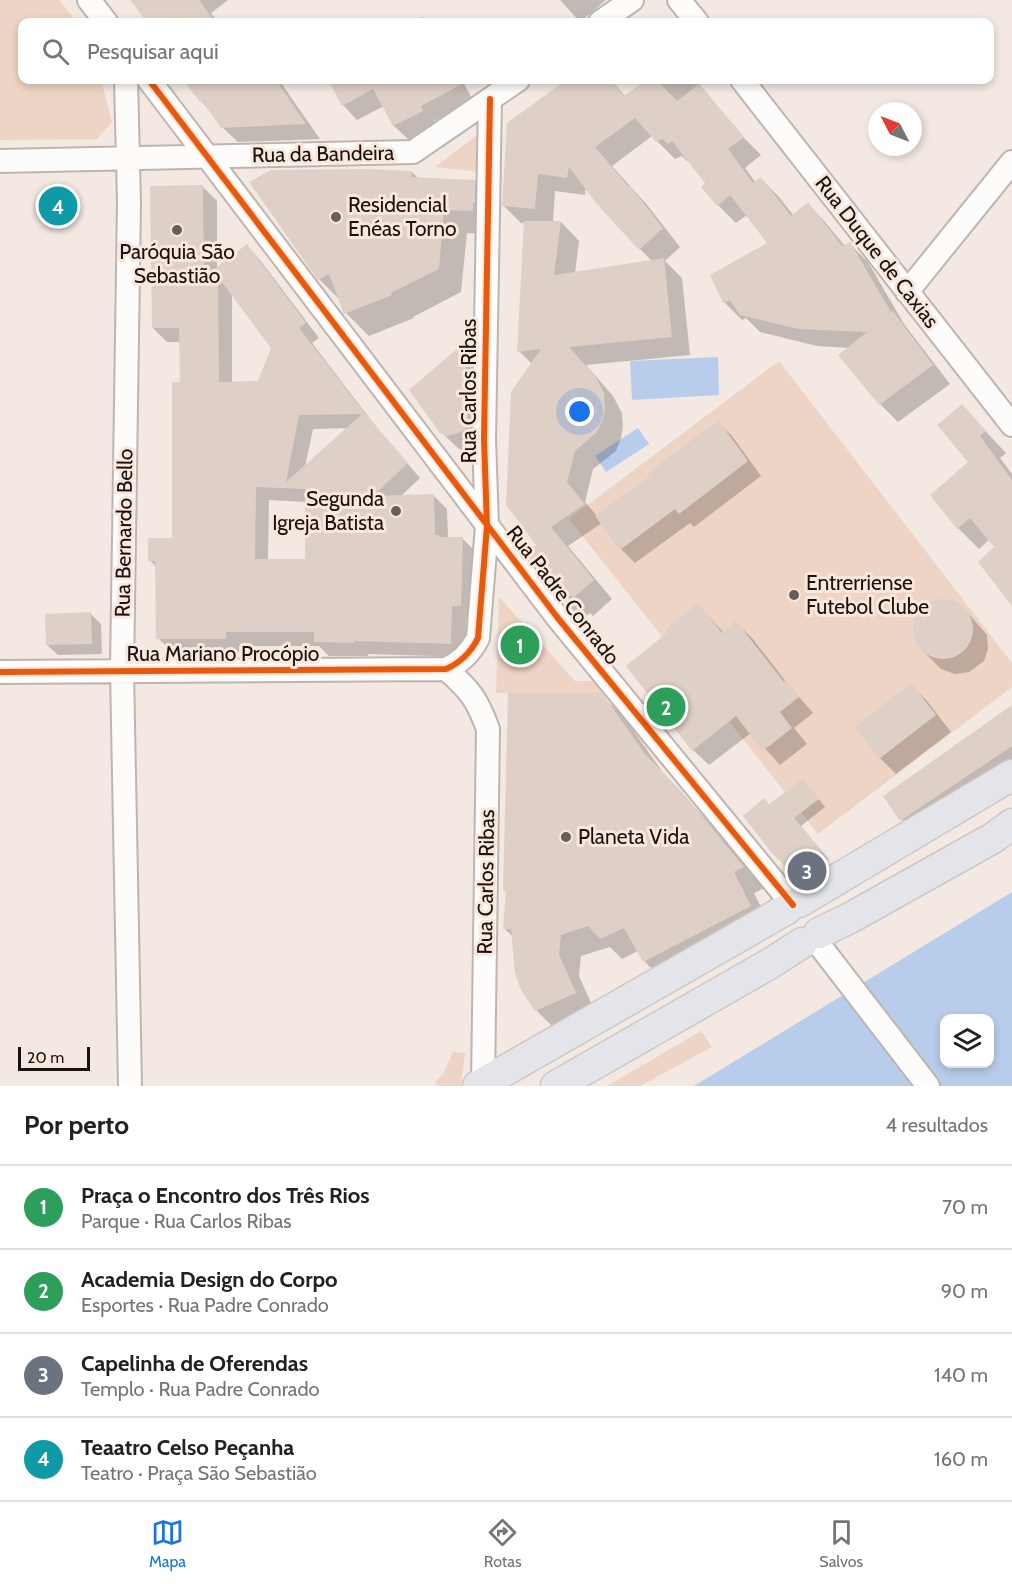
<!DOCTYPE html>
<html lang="pt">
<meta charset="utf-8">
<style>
:root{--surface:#fff;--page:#f6f6f6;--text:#202124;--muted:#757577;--line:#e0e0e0;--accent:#1a73e8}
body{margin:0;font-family:Cabin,sans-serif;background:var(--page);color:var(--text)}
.controls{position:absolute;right:18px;bottom:18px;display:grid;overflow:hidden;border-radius:12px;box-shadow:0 3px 9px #0003}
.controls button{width:54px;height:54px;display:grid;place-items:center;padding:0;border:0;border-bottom:2px solid var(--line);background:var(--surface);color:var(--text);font:30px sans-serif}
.compass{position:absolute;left:868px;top:102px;width:54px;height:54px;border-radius:50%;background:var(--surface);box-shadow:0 3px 9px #0003;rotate:312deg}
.scale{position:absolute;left:18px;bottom:15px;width:72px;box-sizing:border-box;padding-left:6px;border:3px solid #19130f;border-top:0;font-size:16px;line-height:21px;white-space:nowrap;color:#19130f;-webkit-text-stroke:4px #f9e7dc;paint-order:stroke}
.you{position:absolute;left:580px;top:412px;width:21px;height:21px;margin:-15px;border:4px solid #fff;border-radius:50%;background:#1a73e8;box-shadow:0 0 0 9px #1a73e833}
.badge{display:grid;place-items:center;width:39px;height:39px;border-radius:50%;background:var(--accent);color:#fff;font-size:20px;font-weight:700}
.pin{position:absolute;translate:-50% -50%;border:3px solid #fff;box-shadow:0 2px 6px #0006}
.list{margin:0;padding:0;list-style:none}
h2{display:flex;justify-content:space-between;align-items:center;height:78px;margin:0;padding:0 24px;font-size:26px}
h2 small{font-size:20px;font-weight:400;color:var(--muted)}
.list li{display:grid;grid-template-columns:39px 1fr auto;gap:18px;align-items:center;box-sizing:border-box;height:84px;padding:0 24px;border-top:2px solid var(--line)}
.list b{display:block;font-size:22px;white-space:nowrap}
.list p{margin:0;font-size:20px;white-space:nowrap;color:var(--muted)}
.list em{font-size:20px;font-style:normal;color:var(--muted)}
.icon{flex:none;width:33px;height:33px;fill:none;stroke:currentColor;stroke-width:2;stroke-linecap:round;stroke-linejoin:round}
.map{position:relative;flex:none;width:1012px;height:1086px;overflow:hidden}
.search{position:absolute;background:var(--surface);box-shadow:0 3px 9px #0003;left:18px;right:18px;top:18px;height:66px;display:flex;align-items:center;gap:15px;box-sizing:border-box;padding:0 21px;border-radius:12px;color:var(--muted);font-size:22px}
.sheet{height:414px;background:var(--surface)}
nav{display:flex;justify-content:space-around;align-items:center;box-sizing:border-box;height:84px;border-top:2px solid var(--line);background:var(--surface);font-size:16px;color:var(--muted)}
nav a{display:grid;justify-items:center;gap:3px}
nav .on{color:var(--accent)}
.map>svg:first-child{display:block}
.green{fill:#eed4c4}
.water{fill:#b8cdeb;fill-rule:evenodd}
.shadow{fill:#0003;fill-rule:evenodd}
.building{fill:#dfd0c7;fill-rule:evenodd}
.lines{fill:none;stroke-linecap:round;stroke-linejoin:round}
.minor-casing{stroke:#bdb5b0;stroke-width:26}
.major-casing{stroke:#cdc8c5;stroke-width:33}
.minor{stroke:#fdfcfb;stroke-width:22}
.major{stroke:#e3e5ea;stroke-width:30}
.cycleway-casing{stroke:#f9e7dc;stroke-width:10}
.cycleway{stroke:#e8590c;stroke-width:6}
.poi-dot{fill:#655e59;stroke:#f9e7dc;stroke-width:2}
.labels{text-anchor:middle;stroke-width:6;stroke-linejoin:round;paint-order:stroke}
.street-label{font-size:21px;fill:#19130f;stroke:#f9e7dc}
.poi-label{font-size:21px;fill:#19130f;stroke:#f9e7dc;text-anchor:start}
</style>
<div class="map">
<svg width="1012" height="1086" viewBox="0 0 1012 1086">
<rect width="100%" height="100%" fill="#f3e8e2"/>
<!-- green -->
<path class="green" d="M0,0H59L77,22H22V80H101L112,122L97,139L0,140Z
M481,132L480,172L435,167Z
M779,361L1012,663V687L818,834L569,519Z
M499,597L575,681H593L604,693H496Z
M701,1031L712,1047L640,1086H607Z
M453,1052L465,1053L461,1086H438L435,1082L443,1074Z"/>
<!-- water -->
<path class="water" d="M718,357L719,395L632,400L630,361Z
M638,428L649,444L606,472L595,456Z
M1012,892V1086H694ZM944,1018H990V1064H944Z"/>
<!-- shadow -->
<path class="shadow" d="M132,0H228L211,13L217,22H149Z
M560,0H606L580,22Z
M422,17L427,22H413Z
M185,80H279L320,139L238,142L222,127Z
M329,80H462L473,100L434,121L436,125L409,140L394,126L384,106L357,120L343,105Z
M568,80H611L625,96L649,80H696L742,136L761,155L745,168L756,183L761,179L779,197L794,216L808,204L825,222L845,246L850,244L868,262L904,324L950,384L898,422L880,404L850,348L817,346L760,332L746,318L742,320L724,302L769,244L747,215L736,223L718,205L703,187L707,183L689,160L687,161L682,156L675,159L652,136L612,166L648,206L680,247L665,261L682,278L690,355L586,365L613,396L622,413L623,427L621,438L616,451L593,469L585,502L597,516L652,476L718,422L732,436L761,476L694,527L690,523L635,563L621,549L602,523L568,546L612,599L593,616L590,613L582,619L563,600L528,554L538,546L532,364L519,351L525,223H521L503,205L508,124ZM586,187L640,249L652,261L575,273L579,241L561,222H553L555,191L585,195Z
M412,172L419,179L474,181L498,205L495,234L467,233L461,292L413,317L414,318L369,336L346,313L341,301L319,279Z
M203,187L217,201V269L247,246L260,260L319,338L312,343L377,428L420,478L401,496L433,495L447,509L448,539L462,538L476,552L475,619H466L465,657L368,654V656H329L319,646H239V652H172L158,638L157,568L150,560L174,540L181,384V342H167L153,328ZM232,293L273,348L259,382L232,383ZM349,428L305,467L313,429ZM269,500L306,502V560L268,561Z
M465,344L481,359L475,448L464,451L458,448L441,432L411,390Z
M962,406L1006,453L1000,458L1012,474V603L996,548L989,540L979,549L958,528L932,495L971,462Z
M948,600L962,606L987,635L988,649L984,661L969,672L955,674L941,669L924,652L915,638L914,625L921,610L933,602Z
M698,605L724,633L736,623L752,638L787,683L813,713L794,728L807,744L780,765L751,733L709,765L693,750L670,632Z
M90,613L101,624L102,654L58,655L47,645Z
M911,685L927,701L951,732L896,774L880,758Z
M601,695L623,716L666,777L702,815L764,888L754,893L771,927L665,982L644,961L638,951L622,959L610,947L581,956L579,976L596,1014L557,1031L536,1010L513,937L504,928L508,893L504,890Z
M1012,706V782L922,841L902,820L885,796Z
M811,789L825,807L801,826L828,859L804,876L793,872L785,864L769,806Z"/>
<!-- building -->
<path class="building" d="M130,0H199L215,22H147Z
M183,80H276L306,124L221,128L202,100L200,102Z
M328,80H470L421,106L423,111L393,126L373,89L342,106Z
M566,80H610L624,96L646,80H657L677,101L699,84L744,137L728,149L753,183L761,177L791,216L808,202L842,246L850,242L891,312L893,311L933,365L879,405L838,355L867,332L798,329L740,315L730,300L723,303L710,275L767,243L730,195L717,206L701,187L705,183L672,141L668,144L663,139L656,142L635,118L595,147L629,187L630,186L663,228L639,250L596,203L569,167L567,178L538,174L535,209L502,206L507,123Z
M366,169L412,171L411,177L475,180V203H473V211L444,210L439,269L391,293L392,295L344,314L329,274L318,280L249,182L271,170Z
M203,185L204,277L247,244L306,323L299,328L364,412L408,463L373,496L434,494L435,535H439V537H463L461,606H452L451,644L354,641V643L314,642V632H226V639H156L155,561H148V538H172V382H180L179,328H152L150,186ZM218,277L271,348L258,381L219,382ZM362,414L286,482L299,415ZM256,487L305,489V559H255Z
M524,221H561L554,275L664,258L672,337L569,347L595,376L604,393L605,407L603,419L597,432L575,451L567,482L585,504L551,527L594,580L573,598L571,595L562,601L526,554L536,545L506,505L511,392L541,349L517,352Z
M465,342L468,422L466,428L459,433L447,436L440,433L409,390Z
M962,404L986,431L980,436L1012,480V606L978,562L994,547L970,518L957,529L930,495L968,462L937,425Z
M718,420L748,461L679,514L675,509L620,550L595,516L650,476L648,473Z
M913 629a30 30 0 1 1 60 0a30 30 0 1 1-60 0Z
M698,603L722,633L736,621L784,682L786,680L799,697L780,712L792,728L763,751L736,716L692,751L626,666L668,632L666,629Z
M91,612L92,644L46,645L45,614Z
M911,683L936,715L879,759L855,727Z
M508,693H602L645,754L682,792L744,867L734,872L751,906L643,962L624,928L600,939L588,926L561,935L559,954L576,993L535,1011L521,990L515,973L511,929H503L506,890H503Z
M1012,705V746L900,821L883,796Z
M803,779L819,799L794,818L822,851L796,869L784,865L772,853L743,816L764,798L769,804Z"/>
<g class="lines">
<!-- minor casing -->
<g class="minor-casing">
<path id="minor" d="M89,0L106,22
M679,0L697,22
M600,22L632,0
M126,80L129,202L122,671L130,1086
M149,80L557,617L793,905
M742,80L1012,425
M0,161L413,152L518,80
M907,292L1012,162
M446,669C470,690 477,699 488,729L483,1083
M0,672L446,669C462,662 471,652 478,638L487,526L484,439L490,99
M814,938L928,1086"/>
</g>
<!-- major casing -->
<g class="major-casing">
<path id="major" d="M799,902L1012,775
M819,933L850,918L993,838L1012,824
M478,1086L787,909
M556,1086L771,963L802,943"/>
</g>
<!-- minor -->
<use href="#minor" class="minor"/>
<!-- major -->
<use href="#major" class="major"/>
<!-- cycleway casing -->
<g class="cycleway-casing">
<path id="cycleway" d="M149,80L557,617L793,905
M0,672L446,669C462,662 471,652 478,638L487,526L484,439L490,99"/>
</g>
<!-- cycleway -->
<use href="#cycleway" class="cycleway"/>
</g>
<!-- markers -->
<g class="poi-dot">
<circle cx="336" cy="217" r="6"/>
<circle cx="177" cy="230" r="6"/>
<circle cx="396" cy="511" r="6"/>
<circle cx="794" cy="595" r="6"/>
<circle cx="566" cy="837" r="6"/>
</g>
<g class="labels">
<!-- street labels -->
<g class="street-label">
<text transform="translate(323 154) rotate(-1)" y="7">Rua da Bandeira</text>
<text transform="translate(877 252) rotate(52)" y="7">Rua Duque de Caxias</text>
<text transform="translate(469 391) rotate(-90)" y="7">Rua Carlos Ribas</text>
<text transform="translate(124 533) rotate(-89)" y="7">Rua Bernardo Bello</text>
<text transform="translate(563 595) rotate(52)" y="7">Rua Padre Conrado</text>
<text x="223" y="661">Rua Mariano Procópio</text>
<text transform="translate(486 882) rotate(-89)" y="7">Rua Carlos Ribas</text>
</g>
<!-- poi labels -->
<g class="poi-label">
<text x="348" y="212">Residencial<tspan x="348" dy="24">Enéas Torno</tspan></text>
<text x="177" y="259" text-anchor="middle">Paróquia São<tspan x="177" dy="24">Sebastião</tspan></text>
<text x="384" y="506" text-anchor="end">Segunda<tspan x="384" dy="24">Igreja Batista</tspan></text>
<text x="806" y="590">Entrerriense<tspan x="806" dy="24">Futebol Clube</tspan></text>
<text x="578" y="844">Planeta Vida</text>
</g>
</g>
</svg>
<div class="controls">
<button><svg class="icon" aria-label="layers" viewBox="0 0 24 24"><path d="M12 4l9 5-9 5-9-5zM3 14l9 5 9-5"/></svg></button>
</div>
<svg class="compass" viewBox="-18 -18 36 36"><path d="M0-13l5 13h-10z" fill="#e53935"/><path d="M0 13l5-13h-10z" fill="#757577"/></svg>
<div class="scale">20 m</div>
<div class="you"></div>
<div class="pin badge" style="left:520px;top:645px;background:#2e9e5b">1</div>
<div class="pin badge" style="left:666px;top:707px;background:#2e9e5b">2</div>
<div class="pin badge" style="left:807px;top:871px;background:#6b7280">3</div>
<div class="pin badge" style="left:58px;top:206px;background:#0f9aa8">4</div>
<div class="search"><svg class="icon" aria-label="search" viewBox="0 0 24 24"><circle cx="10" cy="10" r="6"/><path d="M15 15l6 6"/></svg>Pesquisar aqui</div>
</div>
<section class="sheet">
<h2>Por perto<small>4 resultados</small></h2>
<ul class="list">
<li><span class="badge" style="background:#2e9e5b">1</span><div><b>Praça o Encontro dos Três Rios</b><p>Parque · Rua Carlos Ribas</p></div><em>70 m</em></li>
<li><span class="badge" style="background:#2e9e5b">2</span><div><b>Academia Design do Corpo</b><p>Esportes · Rua Padre Conrado</p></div><em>90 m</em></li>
<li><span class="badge" style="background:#6b7280">3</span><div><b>Capelinha de Oferendas</b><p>Templo · Rua Padre Conrado</p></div><em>140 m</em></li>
<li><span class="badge" style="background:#0f9aa8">4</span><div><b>Teaatro Celso Peçanha</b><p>Teatro · Praça São Sebastião</p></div><em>160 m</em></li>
</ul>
</section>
<nav>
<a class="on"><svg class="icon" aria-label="map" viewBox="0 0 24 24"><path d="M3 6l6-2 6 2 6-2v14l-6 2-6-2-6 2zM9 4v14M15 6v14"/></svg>Mapa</a>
<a><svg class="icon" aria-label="directions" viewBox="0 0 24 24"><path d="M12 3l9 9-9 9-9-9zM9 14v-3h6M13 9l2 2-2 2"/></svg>Rotas</a>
<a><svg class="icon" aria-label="saved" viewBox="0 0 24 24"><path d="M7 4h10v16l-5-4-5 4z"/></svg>Salvos</a>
</nav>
